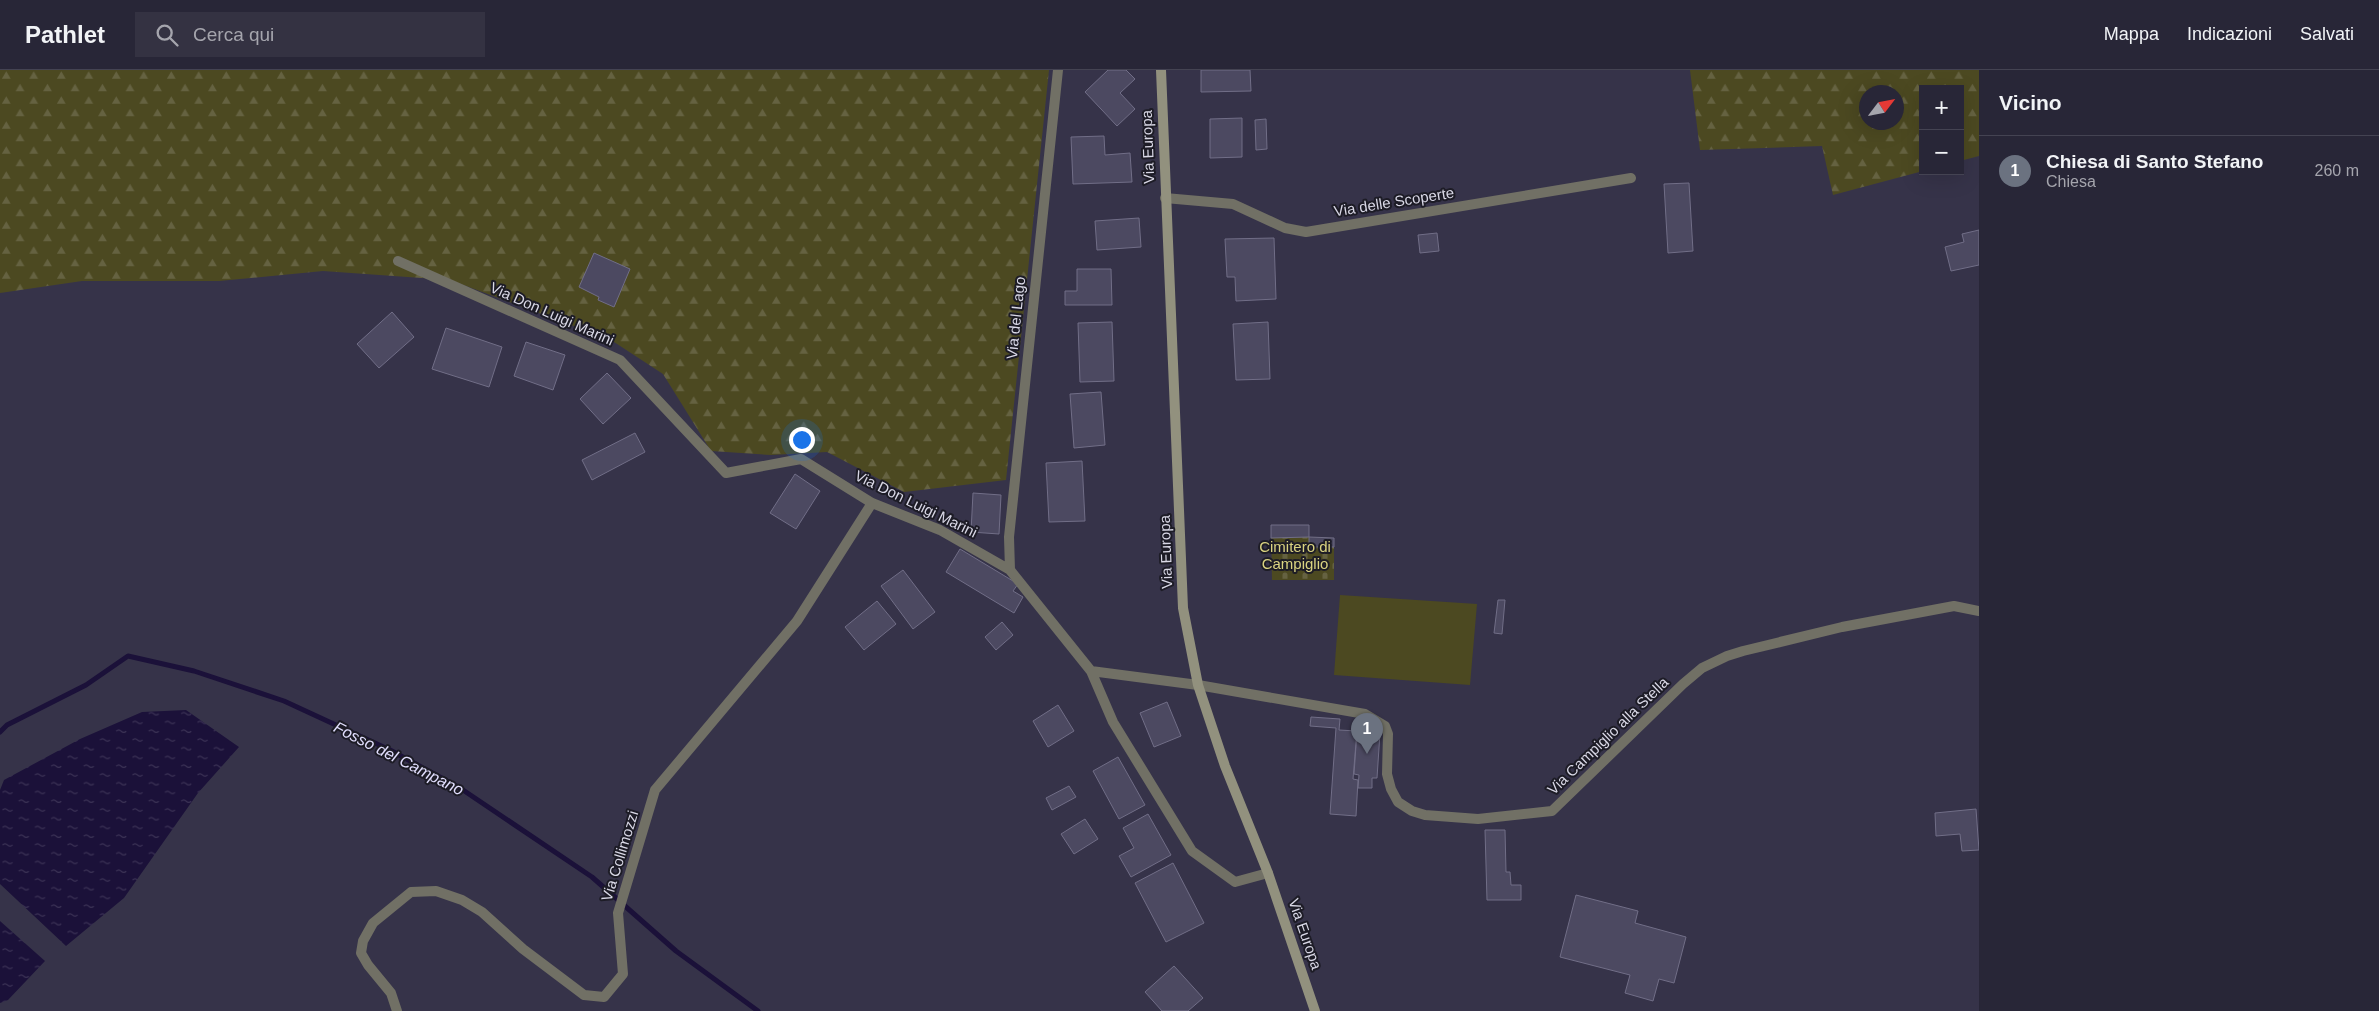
<!DOCTYPE html>
<html lang="it">
<meta charset="utf-8">
<style>
:root{--surface:#282637;--page:#343242;--text:#f1f3f6;--muted:#a5a5ad;--line:#444352;--accent:#95b2f1}
body{margin:0;font-family:Arial,sans-serif;background:var(--page);color:var(--text)}
.controls{position:absolute;right:15px;top:15px;display:grid;overflow:hidden;border-radius:0px;box-shadow:0 5px 20px #0002}
.controls button{width:45px;height:45px;display:grid;place-items:center;padding:0;border:0;border-bottom:1px solid var(--line);background:var(--surface);color:var(--text);font:25px sans-serif}
.compass{position:absolute;left:1859px;top:15px;width:45px;height:45px;border-radius:50%;background:var(--surface);box-shadow:0 5px 20px #0002;rotate:58deg}
.you{position:absolute;left:801px;top:369px;width:18px;height:18px;margin:-12px;border:4px solid #fff;border-radius:50%;background:#1a73e8;box-shadow:0 0 0 8px #1a73e833}
.badge{display:grid;place-items:center;width:32px;height:32px;border-radius:50%;background:var(--accent);color:#fff;font-size:16px;font-weight:700}
.pin{position:absolute;translate:-50% -41px;filter:drop-shadow(0 1px 2px #0008)}
.pin::after{content:'';position:absolute;top:26px;width:18px;height:15px;background:inherit;clip-path:polygon(0 0,100% 0,50% 100%)}
.list{margin:0;padding:0;list-style:none}
h2{display:flex;justify-content:space-between;align-items:center;height:65px;margin:0;padding:0 20px;font-size:21px}
h2 small{font-size:16px;font-weight:400;color:var(--muted)}
.list li{display:grid;grid-template-columns:32px 1fr auto;gap:15px;align-items:center;box-sizing:border-box;height:70px;padding:0 20px;border-top:1px solid var(--line)}
.list b{display:block;font-size:19px;white-space:nowrap}
.list p{margin:0;font-size:16px;white-space:nowrap;color:var(--muted)}
.list em{font-size:16px;font-style:normal;color:var(--muted)}
.icon{flex:none;width:28px;height:28px;fill:none;stroke:currentColor;stroke-width:2;stroke-linecap:round;stroke-linejoin:round}
.map{position:relative;flex:none;width:1979px;height:941px;overflow:hidden}
header{display:flex;align-items:center;gap:30px;box-sizing:border-box;height:70px;padding:0 25px;background:var(--surface);border-bottom:1px solid var(--line)}
header strong{font-size:24px}
nav{display:flex;gap:28px;margin-inline-start:auto;font-size:18px}
.search{width:350px;height:45px;background:var(--page);display:flex;align-items:center;gap:12px;box-sizing:border-box;padding:0 18px;border-radius:0px;color:var(--muted);font-size:19px}
main{display:flex}
aside{flex:1;background:var(--surface)}
.map>svg:first-child{display:block}
.green{fill:#4c4921}
.forest{fill:url(#forest-firs);fill-rule:evenodd}
.cemetery{fill:url(#cemetery-stones)}
.water{fill:url(#water-ripples)}
.lines{fill:none;stroke-linecap:round;stroke-linejoin:round}
.stream{stroke:#1b1139;stroke-width:5}
.building{fill:#4c4961;stroke:#716e87}
.street{stroke:#717065;stroke-width:10}
.secondary{stroke:#92917e;stroke-width:10}
.labels{text-anchor:middle;stroke-width:4;stroke-linejoin:round;paint-order:stroke}
.street-label{font-size:15px;fill:#d9d8e6;stroke:#1d1c26}
.park-label{font-size:15px;fill:#dad381;stroke:#1d1c26}
.water-label{font-size:16px;font-style:italic;fill:#e1defd;stroke:#1d1c26}
</style>
<header>
<strong>Pathlet</strong>
<div class="search"><svg class="icon" aria-label="search" viewBox="0 0 24 24"><circle cx="10" cy="10" r="6"/><path d="M15 15l6 6"/></svg>Cerca qui</div>
<nav><a>Mappa</a><a>Indicazioni</a><a>Salvati</a></nav>
</header>
<main>
<div class="map">
<svg width="1979" height="941" viewBox="0 0 1979 941">
<defs>
<pattern id="forest-firs" width="22" height="20" patternUnits="userSpaceOnUse" patternTransform="scale(1.25)"><rect width="22" height="20" fill="#4c4921"/><path d="M5 1l3.5 6h-7zM16 11l3.5 6h-7z" fill="#656241"/></pattern>
<pattern id="cemetery-stones" width="16" height="16" patternUnits="userSpaceOnUse" patternTransform="scale(1.25)"><rect width="16" height="16" fill="#4c4921"/><path d="M2 7V4a2 2 0 0 1 4 0v3zM10 15v-3a2 2 0 0 1 4 0v3z" fill="#656241"/></pattern>
<pattern id="water-ripples" width="26" height="14" patternUnits="userSpaceOnUse" patternTransform="scale(1.25)"><rect width="26" height="14" fill="#1b1139"/><path d="M2 4q2-2 4 0t4 0M15 11q2-2 4 0t4 0" fill="none" stroke="#3c3356"/></pattern>
</defs>
<rect width="100%" height="100%" fill="#363349"/>
<!-- green -->
<path class="green" d="M1340,525L1477,534L1470,615L1334,605Z"/>
<!-- forest -->
<path class="forest" d="M0,0H1049L1006,410L904,422L827,382L771,385L711,381L663,304L611,270L450,210L323,201L219,211H82L0,223Z
M1690,0H1979V86L1960,91V19H1923V101L1833,125L1822,76L1700,80ZM1866,22H1896V52H1866Z"/>
<!-- cemetery -->
<path class="cemetery" d="M1271,455H1309V467L1334,468V510H1272Z"/>
<!-- water -->
<path class="water" d="M186,640L239,677L198,723L124,828L66,876L0,814V720L4,710L80,669L142,642Z
M0,851L45,891L8,930L0,933Z"/>
<g class="lines">
<!-- stream -->
<path class="stream" d="M0,662L7,655L86,615L128,586L194,601L284,631L390,680L460,718L592,807L676,881L758,941"/>
</g>
<!-- building -->
<path class="building" d="M1108,0H1126L1135,9L1120,23L1135,39L1117,56L1085,22Z
M1201,0H1250L1251,21L1201,22Z
M1242,48V87L1210,88V49Z
M1266,49L1267,79L1256,80L1255,50Z
M1104,66L1105,85L1130,83L1132,112L1073,114L1071,67Z
M1689,113L1693,181L1668,183L1664,114Z
M1139,148L1141,177L1097,180L1095,151Z
M1979,160V195L1951,201L1945,177L1964,172L1962,164Z
M1437,163L1439,181L1420,183L1418,165Z
M1274,168L1276,229L1236,231L1235,207H1227L1225,169Z
M594,183L630,199L614,237L598,230L599,227L579,217Z
M1077,199H1111L1112,235H1065V221H1077Z
M392,242L414,267L379,298L357,274Z
M1112,252L1114,311L1080,312L1078,253Z
M1268,252L1270,309L1236,310L1233,254Z
M446,258L502,277L489,317L432,299Z
M526,272L565,285L553,320L514,306Z
M607,303L631,328L603,354L580,329Z
M1101,322L1105,375L1074,378L1070,324Z
M635,363L645,382L592,410L582,390Z
M1082,391L1085,451L1049,452L1046,393Z
M795,404L820,421L796,459L770,443Z
M973,423L1001,425L999,464L971,462Z
M1271,455H1309V467L1271,468Z
M1309,467L1334,468V477H1309Z
M960,479L1018,514L1013,521L1023,527L1014,543L946,502Z
M903,500L935,542L913,559L881,516Z
M1498,530H1505L1502,564L1494,563Z
M877,531L896,554L864,580L845,557Z
M1002,552L1013,565L996,580L985,567Z
M1167,632L1181,666L1154,677L1140,643Z
M1058,635L1074,661L1048,677L1033,651Z
M1311,647L1340,649L1339,660L1357,661L1353,709L1358,710L1356,746L1330,744L1336,658L1310,656Z
M1357,661L1380,663L1377,708H1372V718H1358L1359,705L1354,704Z
M1118,687L1145,735L1119,749L1093,701Z
M1069,716L1076,727L1052,740L1046,728Z
M1976,739L1979,780L1962,781L1960,764L1936,766L1935,743Z
M1148,744L1171,785L1131,807L1119,786L1134,778L1123,758Z
M1085,749L1098,769L1074,784L1061,764Z
M1485,760H1505L1506,802H1510L1511,815H1521V830H1487Z
M1173,793L1204,853L1166,872L1135,813Z
M1576,825L1638,841L1635,853L1686,867L1674,913L1659,909L1653,931L1625,923L1630,905L1560,887Z
M1174,896L1203,928L1188,941H1162L1145,922Z"/>
<g class="lines">
<!-- street -->
<path class="street" d="M1165,128L1233,134L1285,158L1306,162L1631,108
M398,191L620,290L726,403L801,389L872,433L940,460L1010,500L1091,601L1113,652L1192,781L1235,812L1268,803
M1010,500L1009,467L1058,0
M1091,601L1198,615L1365,644L1385,656L1388,664L1387,704L1391,719L1398,732L1412,741L1425,745L1478,749L1552,741L1683,614L1702,598L1727,586L1743,581L1842,557L1954,536L1979,541
M397,941L391,923L368,895L361,883L363,871L373,853L411,822L436,821L462,830L482,842L523,879L584,925L604,927L623,904L618,843L655,720L797,551L872,433"/>
<!-- secondary -->
<path class="secondary" d="M1161,0L1183,538L1198,615L1225,696L1268,803L1315,941"/>
</g>
<g class="labels">
<!-- street labels -->
<g class="street-label">
<text transform="translate(1148 77) rotate(-92)" y="5">Via Europa</text>
<text transform="translate(1394 132) rotate(-9)" y="5">Via delle Scoperte</text>
<text transform="translate(552 244) rotate(24)" y="5">Via Don Luigi Marini</text>
<text transform="translate(1016 248) rotate(-84)" y="5">Via del Lago</text>
<text transform="translate(916 434) rotate(26)" y="5">Via Don Luigi Marini</text>
<text transform="translate(1166 482) rotate(-92)" y="5">Via Europa</text>
<text transform="translate(1608 666) rotate(-44)" y="5">Via Campiglio alla Stella</text>
<text transform="translate(620 786) rotate(-73)" y="5">Via Collimozzi</text>
<text transform="translate(1305 864) rotate(71)" y="5">Via Europa</text>
</g>
<!-- park labels -->
<g class="park-label">
<text x="1295" y="482">Cimitero di<tspan x="1295" dy="17">Campiglio</tspan></text>
</g>
<!-- water labels -->
<g class="water-label">
<text transform="translate(399 688) rotate(27)" y="6">Fosso del Campano</text>
</g>
</g>
</svg>
<div class="controls">
<button>+</button>
<button>−</button>
</div>
<svg class="compass" viewBox="-18 -18 36 36"><path d="M0-13l5 13h-10z" fill="#e53935"/><path d="M0 13l5-13h-10z" fill="#a5a5ad"/></svg>
<div class="you"></div>
<div class="pin badge" style="left:1367px;top:684px;background:#6b7280">1</div>
</div>
<aside>
<h2>Vicino<small></small></h2>
<ul class="list">
<li><span class="badge" style="background:#6b7280">1</span><div><b>Chiesa di Santo Stefano</b><p>Chiesa</p></div><em>260 m</em></li>
</ul>
</aside>
</main>
